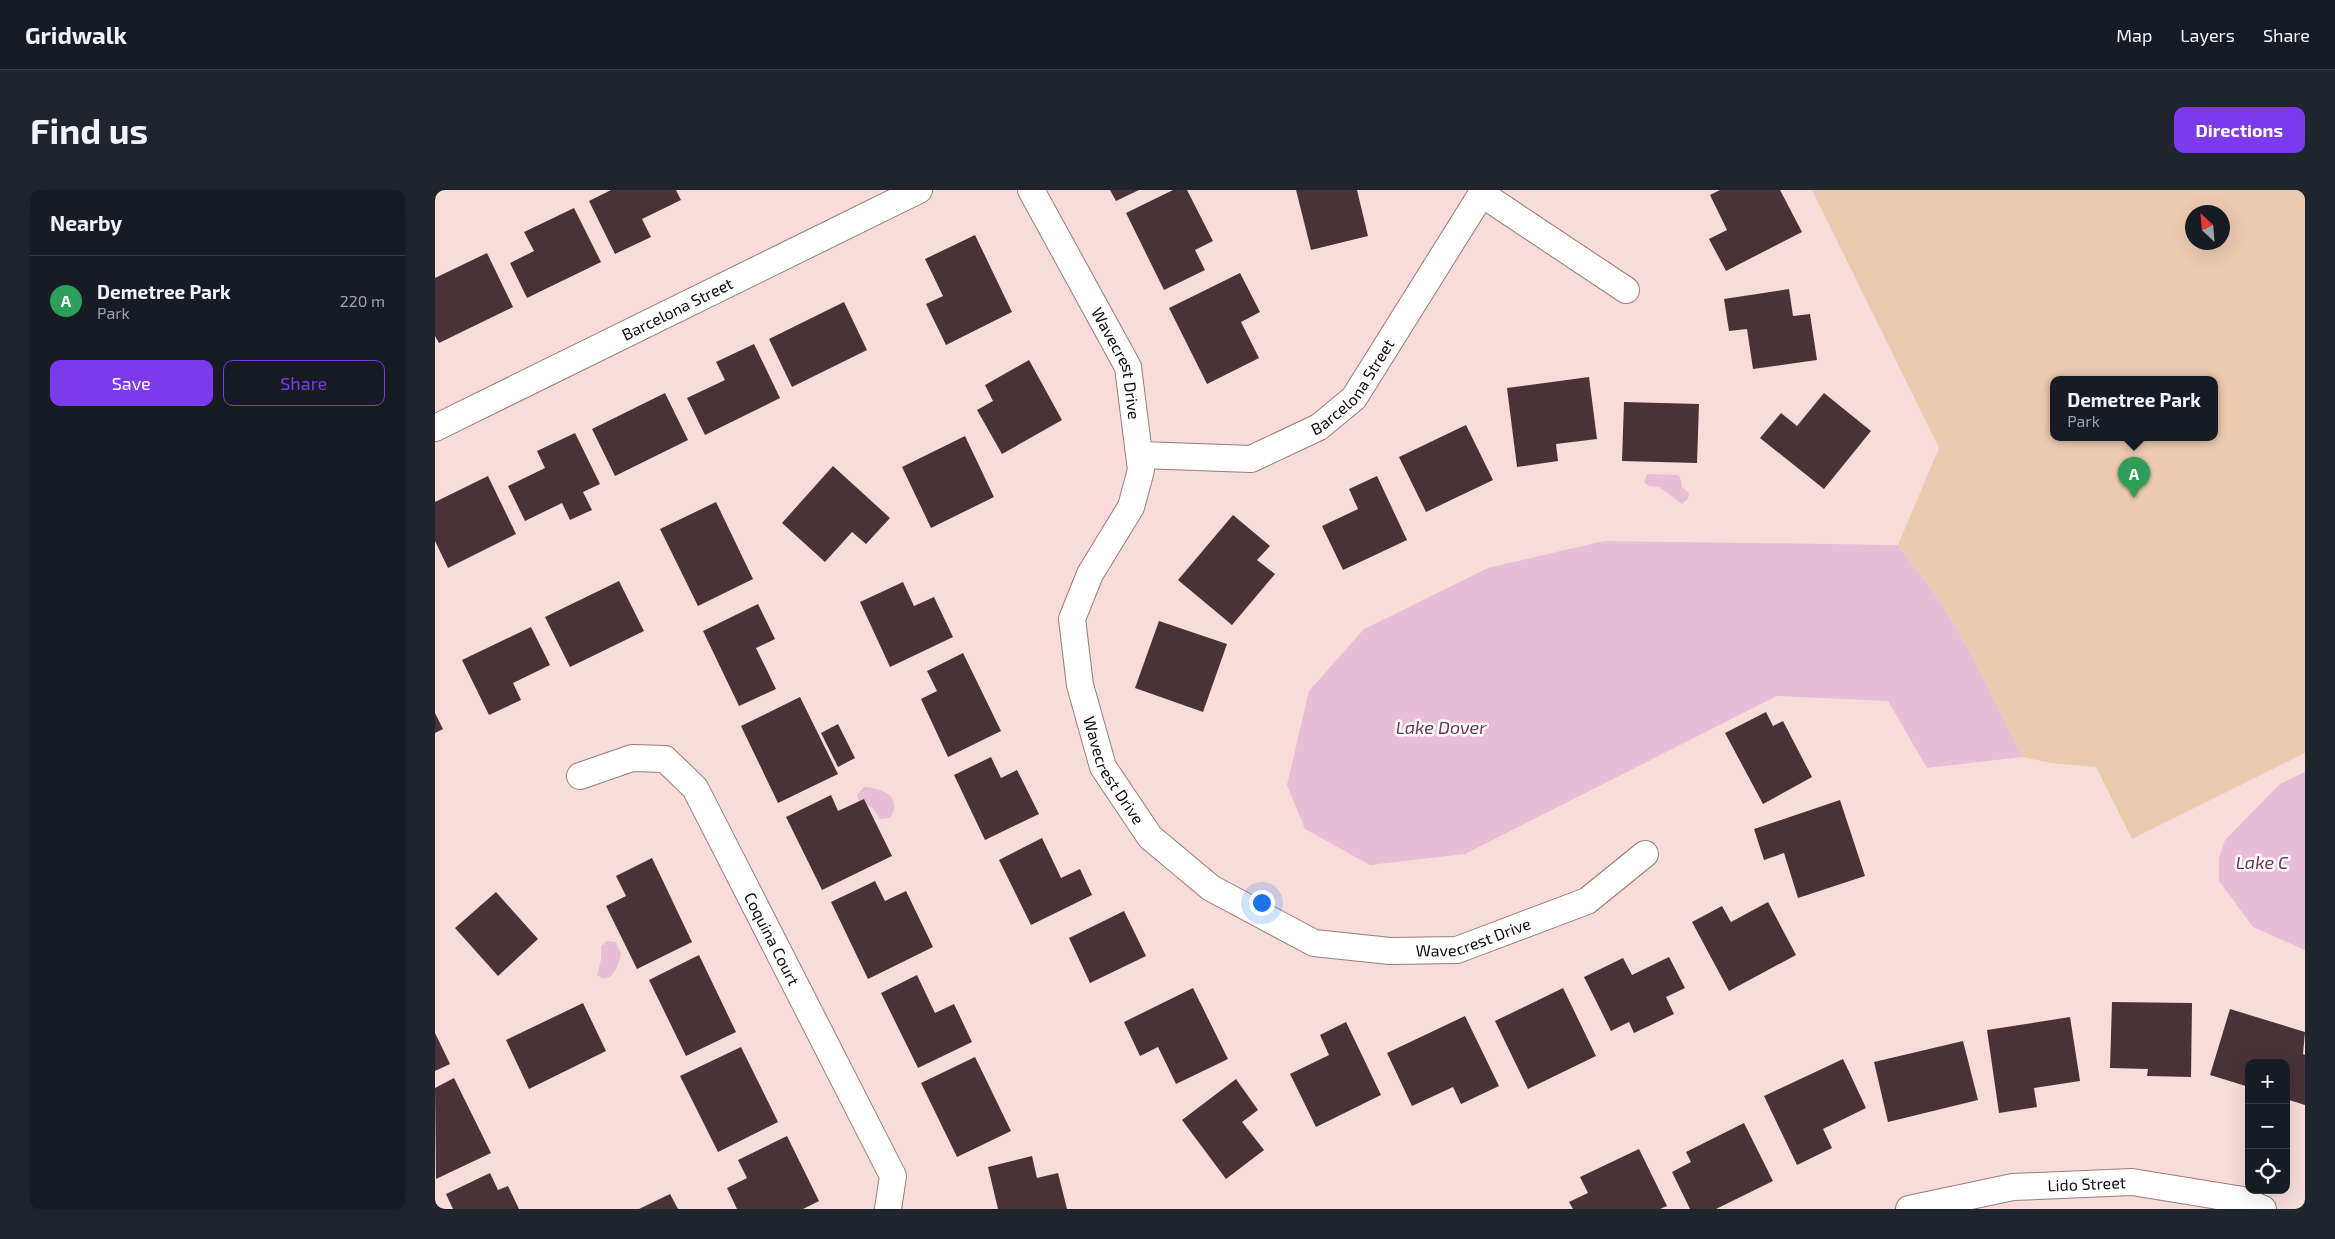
<!DOCTYPE html>
<meta charset="utf-8">
<style>
:root{--surface:#171b24;--page:#20242c;--text:#f1f3f6;--muted:#9ea1a6;--line:#363941;--accent:#7c3aed}
body{margin:0;font-family:"Exo 2",sans-serif;background:var(--page);color:var(--text)}
.controls{position:absolute;right:15px;bottom:15px;display:grid;overflow:hidden;border-radius:10px;box-shadow:0 5px 20px #0002}
.controls button{width:45px;height:45px;display:grid;place-items:center;padding:0;border:0;border-bottom:1px solid var(--line);background:var(--surface);color:var(--text);font:25px sans-serif}
.compass{position:absolute;left:1750px;top:15px;width:45px;height:45px;border-radius:50%;background:var(--surface);box-shadow:0 5px 20px #0002;rotate:334deg}
.you{position:absolute;left:826px;top:712px;width:18px;height:18px;margin:-12px;border:4px solid #fff;border-radius:50%;background:#1a73e8;box-shadow:0 0 0 8px #1a73e833}
.badge{display:grid;place-items:center;width:32px;height:32px;border-radius:50%;background:var(--accent);color:#fff;font-size:16px;font-weight:700}
.pin{position:absolute;translate:-50% -41px;filter:drop-shadow(0 1px 2px #0008)}
.pin::after{content:'';position:absolute;top:26px;width:18px;height:15px;background:inherit;clip-path:polygon(0 0,100% 0,50% 100%)}
.popup{position:absolute;left:1615px;top:186px;width:168px;height:65px;box-sizing:border-box;display:grid;place-content:center;border-radius:10px;background:var(--surface);filter:drop-shadow(0 1px 4px #0005);font-size:16px;white-space:nowrap;color:var(--muted)}
.popup b{font-size:19px;color:var(--text)}
.popup::after{content:'';position:absolute;left:50%;top:100%;margin-left:-10px;border:10px solid transparent;border-top-color:var(--surface)}
.list{margin:0;padding:0;list-style:none}
h2{display:flex;justify-content:space-between;align-items:center;height:65px;margin:0;padding:0 20px;font-size:21px}
h2 small{font-size:16px;font-weight:400;color:var(--muted)}
.list li{display:grid;grid-template-columns:32px 1fr auto;gap:15px;align-items:center;box-sizing:border-box;height:90px;padding:0 20px;border-top:1px solid var(--line)}
.list b{display:block;font-size:19px;white-space:nowrap}
.list p{margin:0;font-size:16px;white-space:nowrap;color:var(--muted)}
.list em{font-size:16px;font-style:normal;color:var(--muted)}
.actions{display:flex;gap:10px;padding:15px 20px}
.actions a{flex:1;padding:11px 0;border:1px solid var(--accent);border-radius:10px;text-align:center;font-size:18px;color:var(--accent)}
.actions .main{background:var(--accent);color:#fff}
.icon{flex:none;width:28px;height:28px;fill:none;stroke:currentColor;stroke-width:2;stroke-linecap:round;stroke-linejoin:round}
.map{position:relative;flex:none;width:1870px;height:1019px;overflow:hidden;border-radius:10px}
header{display:flex;align-items:center;gap:30px;box-sizing:border-box;height:70px;padding:0 25px;background:var(--surface);border-bottom:1px solid var(--line)}
header strong{font-size:24px}
nav{display:flex;gap:28px;margin-inline-start:auto;font-size:18px}
.intro{display:flex;align-items:center;justify-content:space-between;box-sizing:border-box;height:120px;padding:0 30px}
h1{margin:0;font-size:35px}
.button{padding:12px 22px;border-radius:10px;background:var(--accent);color:#fff;font-size:18px;font-weight:700}
main{display:flex;gap:30px;padding:0 30px}
aside{flex:1;background:var(--surface);border-radius:10px;box-shadow:0 5px 20px #0002}
.map>svg:first-child{display:block}
.green{fill:#eccab0;fill-rule:evenodd}
.water{fill:#e9bdd5}
.building{fill:#493338}
.lines{fill:none;stroke-linecap:round;stroke-linejoin:round}
.minor-casing{stroke:#967d7b;stroke-width:28}
.minor{stroke:#fff;stroke-width:26}
.labels{text-anchor:middle;stroke-width:5;stroke-linejoin:round;paint-order:stroke}
.street-label{font-size:16px;fill:#120909;stroke:#fff}
.water-label{font-size:18px;font-style:italic;fill:#6b3456;stroke:#fff}
</style>
<header>
<strong>Gridwalk</strong>
<nav><a>Map</a><a>Layers</a><a>Share</a></nav>
</header>
<div class="intro"><h1>Find us</h1><a class="button">Directions</a></div>
<main>
<aside>
<h2>Nearby<small></small></h2>
<ul class="list">
<li><span class="badge" style="background:#2e9e5b">A</span><div><b>Demetree Park</b><p>Park</p></div><em>220 m</em></li>
</ul>
<div class="actions"><a class="main">Save</a><a>Share</a></div>
</aside>
<div class="map">
<svg width="1870" height="1019" viewBox="0 0 1870 1019">
<rect width="100%" height="100%" fill="#f8dcda"/>
<!-- green -->
<path class="green" d="M1377,0H1870V563L1697,649L1661,577L1616,573L1587,567L1540,471L1506,412L1463,355L1504,258ZM1758,22H1788V52H1758ZM1619,189H1779V247H1619Z"/>
<!-- water -->
<path class="water" d="M1212,284L1242,285L1245,287L1247,297L1254,303L1253,309L1247,314L1224,297L1214,296L1209,292Z
M1169,351L1463,355L1506,412L1540,471L1587,567L1492,578L1453,511L1342,506L1030,664L935,675L870,639L852,595L874,501L929,439L1053,378Z
M1870,582V760L1818,737L1784,691V668L1790,650L1845,594Z
M429,597C448,598 468,607 455,628L445,629L438,618L424,611L422,605Z
M172,751L181,752L186,764C184,775 176,797 162,785L166,770V756Z"/>
<!-- building -->
<path class="building" d="M176,0H241L246,10L207,29L216,47L180,64L154,11Z
M675,0H704L681,11Z
M738,0H752L778,51L760,60L770,80L729,100L691,23Z
M861,0H922L933,46L876,60Z
M1285,0H1345L1367,42L1291,81L1274,49L1292,40L1275,5Z
M139,18L166,72L92,108L75,73L99,61L89,42Z
M540,45L577,122L511,155L491,114L508,106L490,69Z
M52,63L78,117L4,153L0,146V88Z
M805,83L825,122L806,132L824,168L772,194L734,118Z
M1354,99L1358,126L1375,124L1382,170L1318,179L1312,139L1294,141L1289,109Z
M409,112L432,160L357,197L334,149Z
M319,154L345,208L270,245L252,208L290,190L281,172Z
M594,170L627,230L567,264L542,220L558,211L550,195Z
M1154,187L1162,249L1121,254L1123,271L1082,277L1072,198Z
M230,203L253,250L180,286L157,239Z
M1389,203L1436,241L1389,299L1325,248L1346,223L1362,236Z
M1189,212L1264,214L1262,273L1187,271Z
M1031,235L1058,290L991,322L964,267Z
M140,243L165,294L148,302L157,320L135,330L127,313L90,331L73,296L110,278L102,261Z
M530,246L559,307L496,338L467,277Z
M398,276L455,328L431,354L417,342L390,372L347,333Z
M53,286L81,344L13,378L0,351V312Z
M942,286L972,350L908,380L887,336L923,319L914,299Z
M281,312L318,389L263,416L225,339Z
M798,325L835,356L822,370L840,384L797,435L743,390Z
M184,391L209,441L135,477L110,427Z
M468,392L479,416L499,407L518,447L455,477L425,412Z
M323,414L340,449L321,458L341,499L304,516L268,441Z
M724,431L792,454L768,522L700,498Z
M96,437L115,475L78,493L86,510L54,525L27,470Z
M528,463L566,541L513,567L486,509L502,501L492,481Z
M365,507L403,584L343,613L306,536Z
M1331,522L1338,536L1348,531L1377,587L1328,614L1290,543Z
M0,523L8,539L0,543Z
M403,534L420,568L403,577L386,543Z
M556,567L566,588L582,580L604,624L550,650L519,585Z
M396,605L403,621L429,609L457,666L387,700L351,627Z
M1405,610L1430,686L1363,708L1349,663L1329,670L1319,639Z
M607,648L626,688L645,679L657,705L596,735L564,670Z
M217,668L257,752L202,779L171,716L191,706L181,686Z
M440,691L450,711L471,701L498,757L433,789L396,712Z
M61,702L103,749L63,786L20,738Z
M1333,712L1361,765L1294,801L1257,732L1287,716L1296,732Z
M689,721L711,766L655,793L634,748Z
M264,765L301,842L251,866L214,790Z
M1234,767L1250,798L1231,807L1239,824L1199,843L1194,832L1176,841L1149,787L1188,768L1197,785Z
M482,785L500,823L519,814L537,852L483,878L446,803Z
M758,798L793,869L741,894L723,857L705,866L689,832Z
M1128,798L1161,866L1093,899L1060,831Z
M1677,812L1757,813L1756,887L1712,886L1713,879L1675,878Z
M148,813L171,861L94,899L71,850Z
M1795,819L1870,842L1868,864L1870,865V915L1851,909V873H1814V897L1775,885Z
M1030,826L1064,896L1026,914L1018,897L977,916L952,863Z
M1635,827L1645,891L1599,898L1602,917L1564,923L1552,840Z
M911,832L946,905L881,937L855,884L894,865L885,845Z
M0,843L15,874L0,881Z
M1528,851L1543,910L1453,932L1439,872Z
M306,857L343,932L283,962L245,886Z
M540,867L576,941L522,967L486,893Z
M1408,869L1431,918L1388,939L1397,958L1362,975L1329,906Z
M19,888L56,963L1,989L0,898Z
M801,889L823,920L807,932L829,960L791,989L747,930Z
M1309,933L1338,991L1281,1019H1255L1237,982L1256,972L1251,962Z
M352,946L384,1011L368,1019H302L292,998L312,988L303,970Z
M1204,959L1232,1016L1225,1019H1138L1134,1012L1153,1003L1145,987Z
M597,966L602,988L623,983L632,1019H563L553,977Z
M55,983L63,1000L73,996L84,1019H18L11,1004Z
M235,1004L243,1019H204Z"/>
<g class="lines">
<!-- minor casing -->
<g class="minor-casing">
<g id="minor">
<path id="s1" d="M596,0L693,177L706,280L696,317L655,384L637,429L645,495L668,577L715,647L776,698L879,753L955,761L1022,760L1152,711L1210,664"/>
<path d="M1047,4L1191,100"/>
<path id="s2" d="M0,238L484,0"/>
<path id="s3" d="M706,265L816,269L884,237L919,208L1049,0"/>
<path id="s4" d="M145,586L197,568L230,569L260,598L458,986L453,1019"/>
<path id="s5" d="M1474,1019L1578,997L1697,992L1808,1010L1828,1019"/>
</g>
</g>
<!-- minor -->
<use href="#minor" class="minor"/>
</g>
<g class="labels">
<!-- street labels -->
<g class="street-label">
<text dy="6" stroke="none"><textPath href="#s2" startOffset="270">Barcelona Street</textPath></text>
<text dy="6" stroke="none"><textPath href="#s1" startOffset="195">Wavecrest Drive</textPath></text>
<text dy="6" stroke="none"><textPath href="#s3" startOffset="238">Barcelona Street</textPath></text>
<text dy="6" stroke="none"><textPath href="#s1" startOffset="630">Wavecrest Drive</textPath></text>
<text dy="6" stroke="none"><textPath href="#s1" startOffset="1065">Wavecrest Drive</textPath></text>
<text dy="6" stroke="none"><textPath href="#s4" startOffset="299">Coquina Court</textPath></text>
<text dy="6" stroke="none"><textPath href="#s5" startOffset="180">Lido Street</textPath></text>
</g>
<!-- water labels -->
<g class="water-label">
<text x="1006" y="544">Lake Dover</text>
<text x="1827" y="679">Lake C</text>
</g>
</g>
</svg>
<div class="controls">
<button>+</button>
<button>−</button>
<button><svg class="icon" aria-label="locate" viewBox="0 0 24 24"><circle cx="12" cy="12" r="6"/><path d="M12 2v4M12 18v4M2 12h4M18 12h4"/></svg></button>
</div>
<svg class="compass" viewBox="-18 -18 36 36"><path d="M0-13l5 13h-10z" fill="#e53935"/><path d="M0 13l5-13h-10z" fill="#9ea1a6"/></svg>
<div class="you"></div>
<div class="pin badge" style="left:1699px;top:308px;background:#2e9e5b">A</div>
<div class="popup"><b>Demetree Park</b>Park</div>
</div>
</main>
